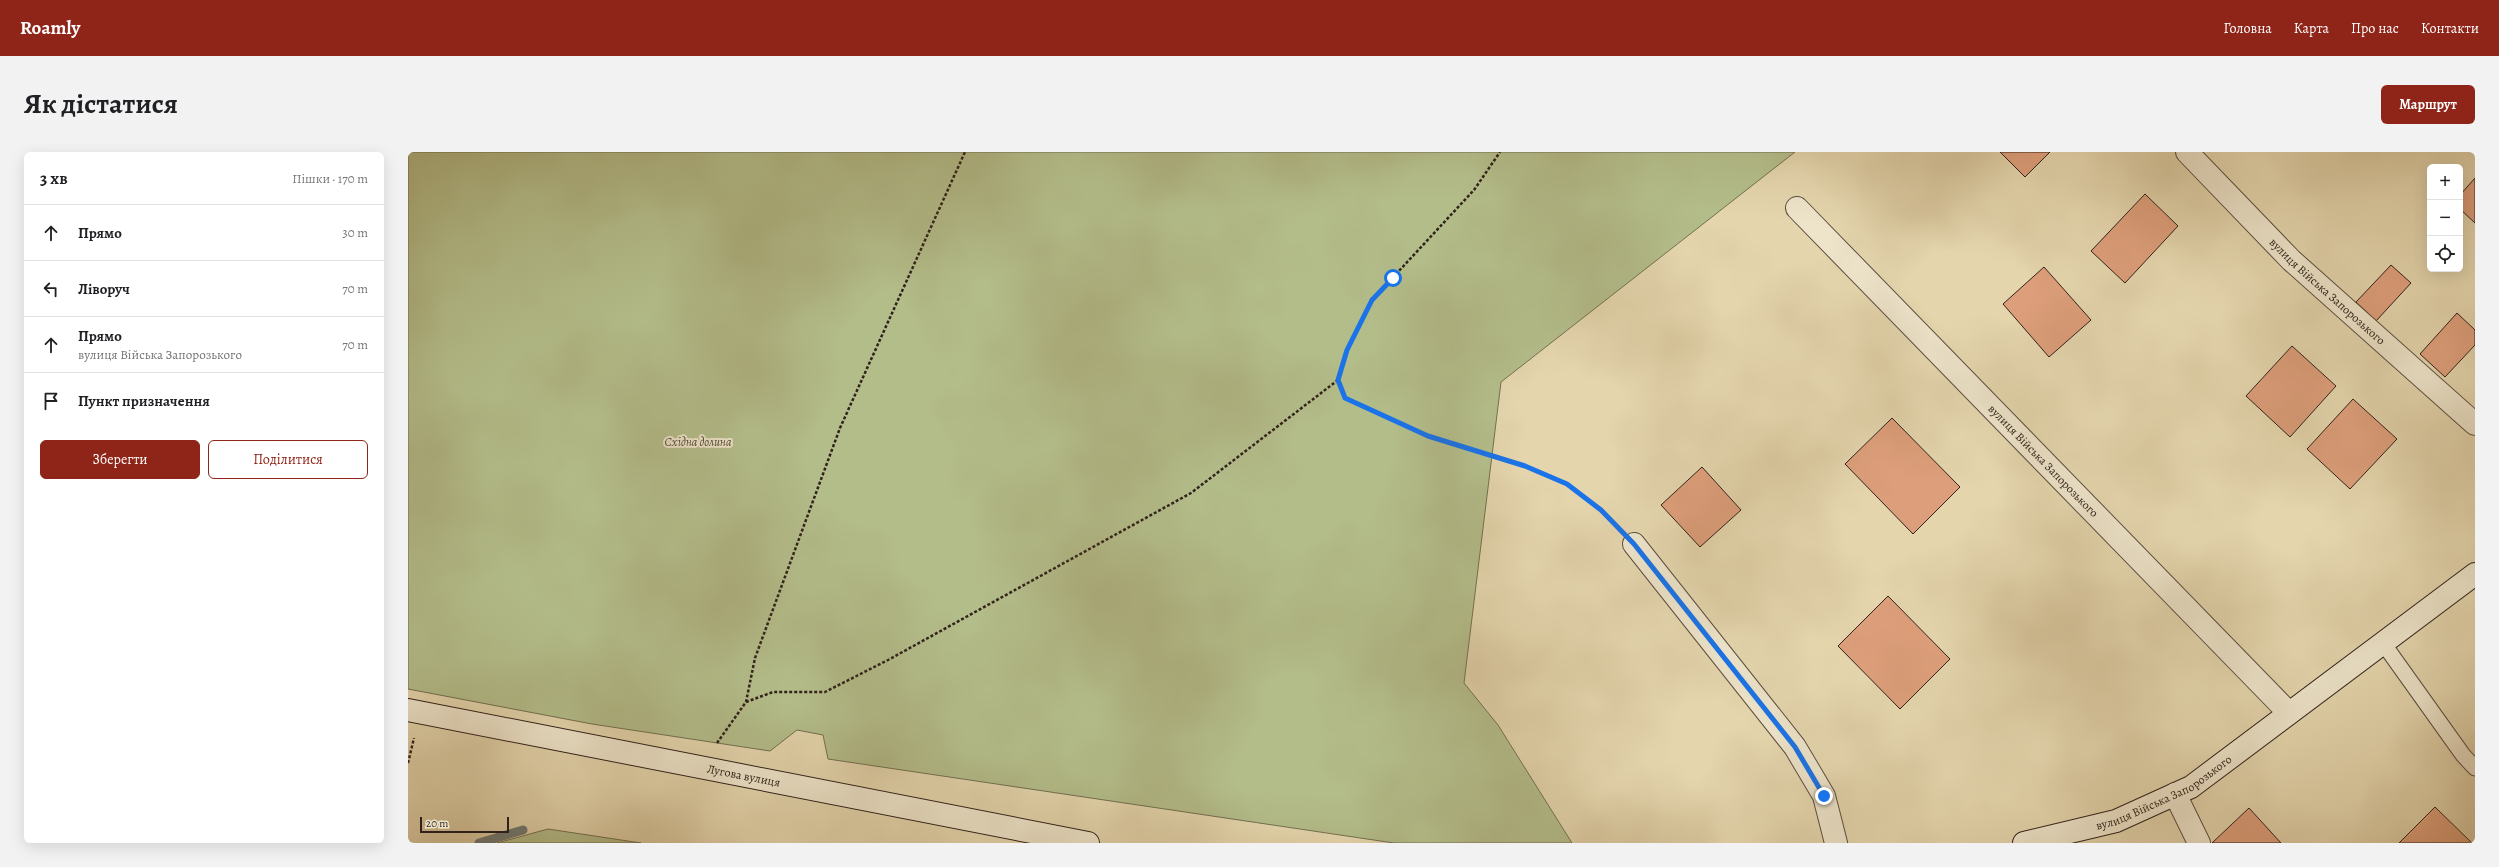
<!DOCTYPE html>
<html lang="uk">
<meta charset="utf-8">
<style>
:root{--surface:#fff;--page:#f2f2f2;--text:#202124;--muted:#757577;--line:#e0e0e0;--accent:#8f2418}
body{margin:0;font-family:Alegreya,serif;background:var(--page);color:var(--text)}
.controls{position:absolute;right:12px;top:12px;display:grid;overflow:hidden;border-radius:6px;box-shadow:0 4px 16px #0002}
.controls button{width:36px;height:36px;display:grid;place-items:center;padding:0;border:0;border-bottom:1px solid var(--line);background:var(--surface);color:var(--text);font:20px sans-serif}
.scale{position:absolute;left:12px;bottom:10px;width:89px;box-sizing:border-box;padding-left:4px;border:2px solid #30221b;border-top:0;font-size:11px;line-height:14px;white-space:nowrap;color:#30221b;-webkit-text-stroke:3px #ede4ca;paint-order:stroke}
.stop{position:absolute;width:12px;height:12px;margin:-9px;border:3px solid #1a73e8;border-radius:50%;background:#fff}
.stop.end{background:#1a73e8;border-color:#fff;box-shadow:0 1px 4px #0008}
.list{margin:0;padding:0;list-style:none}
h2{display:flex;justify-content:space-between;align-items:center;height:52px;margin:0;padding:0 16px;font-size:17px}
h2 small{font-size:13px;font-weight:400;color:var(--muted)}
.list li{display:grid;grid-template-columns:26px 1fr auto;gap:12px;align-items:center;box-sizing:border-box;height:56px;padding:0 16px;border-top:1px solid var(--line)}
.list b{display:block;font-size:15px;white-space:nowrap}
.list p{margin:0;font-size:13px;white-space:nowrap;color:var(--muted)}
.list em{font-size:13px;font-style:normal;color:var(--muted)}
.actions{display:flex;gap:8px;padding:12px 16px}
.actions a{flex:1;padding:9px 0;border:1px solid var(--accent);border-radius:6px;text-align:center;font-size:14px;color:var(--accent)}
.actions .main{background:var(--accent);color:#fff}
.icon{flex:none;width:22px;height:22px;fill:none;stroke:currentColor;stroke-width:2;stroke-linecap:round;stroke-linejoin:round}
.map{position:relative;flex:none;width:2067px;height:691px;overflow:hidden;border-radius:6px}
header{display:flex;align-items:center;gap:24px;box-sizing:border-box;height:56px;padding:0 20px;background:var(--accent);color:#fff}
header strong{font-size:19px}
nav{display:flex;gap:22px;margin-inline-start:auto;font-size:14px}
.intro{display:flex;align-items:center;justify-content:space-between;box-sizing:border-box;height:96px;padding:0 24px}
h1{margin:0;font-size:28px}
.button{padding:10px 18px;border-radius:6px;background:var(--accent);color:#fff;font-size:14px;font-weight:700}
main{display:flex;gap:24px;padding:0 24px}
aside{flex:1;background:var(--surface);border-radius:6px;box-shadow:0 4px 16px #0002}
.map>svg:first-child{display:block}
.green{fill:#b3bd8a;stroke:#727052}
.lines{fill:none;stroke-linecap:round;stroke-linejoin:round}
.stream{stroke:#707b77;stroke-width:9}
.building{fill:#dd9f7b;stroke:#30221b}
.lane-casing{stroke:#5d4f40;stroke-width:17}
.street-casing{stroke:#5d4f40;stroke-width:24}
.secondary-casing{stroke:#30221b;stroke-width:24}
.path{stroke:#30221b;stroke-width:2.5;stroke-dasharray:3 2;stroke-linecap:butt}
.lane{stroke:#ede4ca;stroke-width:15}
.street{stroke:#ede4ca;stroke-width:22}
.secondary{stroke:#ede4ca;stroke-width:22}
.route{stroke:#1a73e8;stroke-width:5}
.labels{text-anchor:middle;stroke-width:4;stroke-linejoin:round;paint-order:stroke}
.street-label{font-size:12px;fill:#30221b;stroke:#ede4ca}
.park-label{font-size:12px;font-style:italic;fill:#514937;stroke:#ede4ca}
</style>
<header>
<strong>Roamly</strong>
<nav><a>Головна</a><a>Карта</a><a>Про нас</a><a>Контакти</a></nav>
</header>
<div class="intro"><h1>Як дістатися</h1><a class="button">Маршрут</a></div>
<main>
<aside>
<h2>3 хв<small>Пішки · 170 m</small></h2>
<ul class="list">
<li><svg class="icon" aria-label="ahead" viewBox="0 0 24 24"><path d="M12 20V5M6 11l6-6 6 6"/></svg><div><b>Прямо</b></div><em>30 m</em></li>
<li><svg class="icon" aria-label="left" viewBox="0 0 24 24"><path d="M17 20v-9H6M10 6l-5 5 5 5"/></svg><div><b>Ліворуч</b></div><em>70 m</em></li>
<li><svg class="icon" aria-label="ahead" viewBox="0 0 24 24"><path d="M12 20V5M6 11l6-6 6 6"/></svg><div><b>Прямо</b><p>вулиця Війська Запорозького</p></div><em>70 m</em></li>
<li><svg class="icon" aria-label="arrive" viewBox="0 0 24 24"><path d="M6 21V4h12l-3 4 3 4H6"/></svg><div><b>Пункт призначення</b></div></li>
</ul>
<div class="actions"><a class="main">Зберегти</a><a>Поділитися</a></div>
</aside>
<div class="map">
<svg width="2067" height="691" viewBox="0 0 2067 691">
<rect width="100%" height="100%" fill="#e4d5ad"/>
<filter id="stains"><feTurbulence type="fractalNoise" baseFrequency=".005" numOctaves="4"/><feColorMatrix values="0 0 0 0 .2 0 0 0 0 .09 0 0 0 0 .02 0 0 0 .5 -.17"/></filter>
<radialGradient id="worn" r=".72"><stop offset=".6" stop-color="#630" stop-opacity="0"/><stop offset="1" stop-color="#630" stop-opacity=".3"/></radialGradient>
<!-- green -->
<path class="green" d="M0,0H1387L1093,230L1056,531L1090,573L1164,691H986L420,607L415,583L389,578L362,599L184,572L0,537Z
M140,677L233,691H89Z"/>
<g class="lines">
<!-- stream -->
<path class="stream" d="M71,691L115,678"/>
</g>
<!-- building -->
<path class="building" d="M1592,0H1642L1617,25Z
M2067,26V71L2052,57V43Z
M1737,42L1770,74L1717,131L1683,99Z
M1983,113L2003,131L1968,169L1948,150Z
M1636,115L1683,168L1641,205L1595,152Z
M2049,161L2067,178V193L2037,225L2012,202Z
M1884,194L1928,234L1882,285L1838,244Z
M1945,247L1989,287L1942,337L1899,297Z
M1484,266L1552,335L1505,382L1437,312Z
M1294,315L1333,358L1292,395L1253,353Z
M1480,444L1542,507L1492,557L1430,494Z
M2027,655L2064,691H1991Z
M1841,656L1873,691H1804Z"/>
<g class="lines">
<!-- lane casing -->
<g class="lane-casing">
<path id="lane" d="M1975,491L2055,603L2067,616"/>
</g>
<!-- street casing -->
<g class="street-casing">
<g id="street">
<path id="s1" d="M1779,0L1883,108L2067,272"/>
<path id="s2" d="M1389,56L1881,561"/>
<path d="M1226,392L1387,595L1416,644L1428,691"/>
<path d="M1767,642L1791,691"/>
</g>
</g>
<!-- secondary casing -->
<g class="secondary-casing">
<g id="secondary">
<path id="s3" d="M0,558L680,691"/>
<path id="s4" d="M1616,691L1708,669L1783,635L2067,422"/>
</g>
</g>
<!-- path -->
<path class="path" d="M930,228L937,246L1020,284L1117,314L1159,332L1193,358L1207,373
M338,550L365,540H417L480,508L783,341L930,228L939,198L964,148L1066,38L1092,0
M309,591L338,550L347,506L432,276L557,0
M0,611L6,586"/>
<!-- lane -->
<use href="#lane" class="lane"/>
<!-- street -->
<use href="#street" class="street"/>
<!-- secondary -->
<use href="#secondary" class="secondary"/>
</g>
<g class="lines">
<!-- route -->
<path class="route" d="M985,126L964,148L939,198L930,228L937,246L1020,284L1117,314L1159,332L1193,358L1226,392L1387,595L1416,644"/>
</g>
<g class="labels">
<!-- street labels -->
<g class="street-label">
<text dy="4" stroke="none"><textPath href="#s1" startOffset="198">вулиця Війська Запорозького</textPath></text>
<text dy="4" stroke="none"><textPath href="#s2" startOffset="353">вулиця Війська Запорозького</textPath></text>
<text dy="4" stroke="none"><textPath href="#s3" startOffset="342">Лугова вулиця</textPath></text>
<text dy="4" stroke="none"><textPath href="#s4" startOffset="150">вулиця Війська Запорозького</textPath></text>
</g>
<!-- park labels -->
<g class="park-label">
<text x="290" y="294">Східна долина</text>
</g>
</g>
<rect width="100%" height="100%" filter="url(#stains)"/>
<rect width="100%" height="100%" fill="url(#worn)"/>
</svg>
<div class="controls">
<button>+</button>
<button>−</button>
<button><svg class="icon" aria-label="locate" viewBox="0 0 24 24"><circle cx="12" cy="12" r="6"/><path d="M12 2v4M12 18v4M2 12h4M18 12h4"/></svg></button>
</div>
<div class="scale">20 m</div>
<div class="stop" style="left:985px;top:126px"></div>
<div class="stop end" style="left:1416px;top:644px"></div>
</div>
</main>
